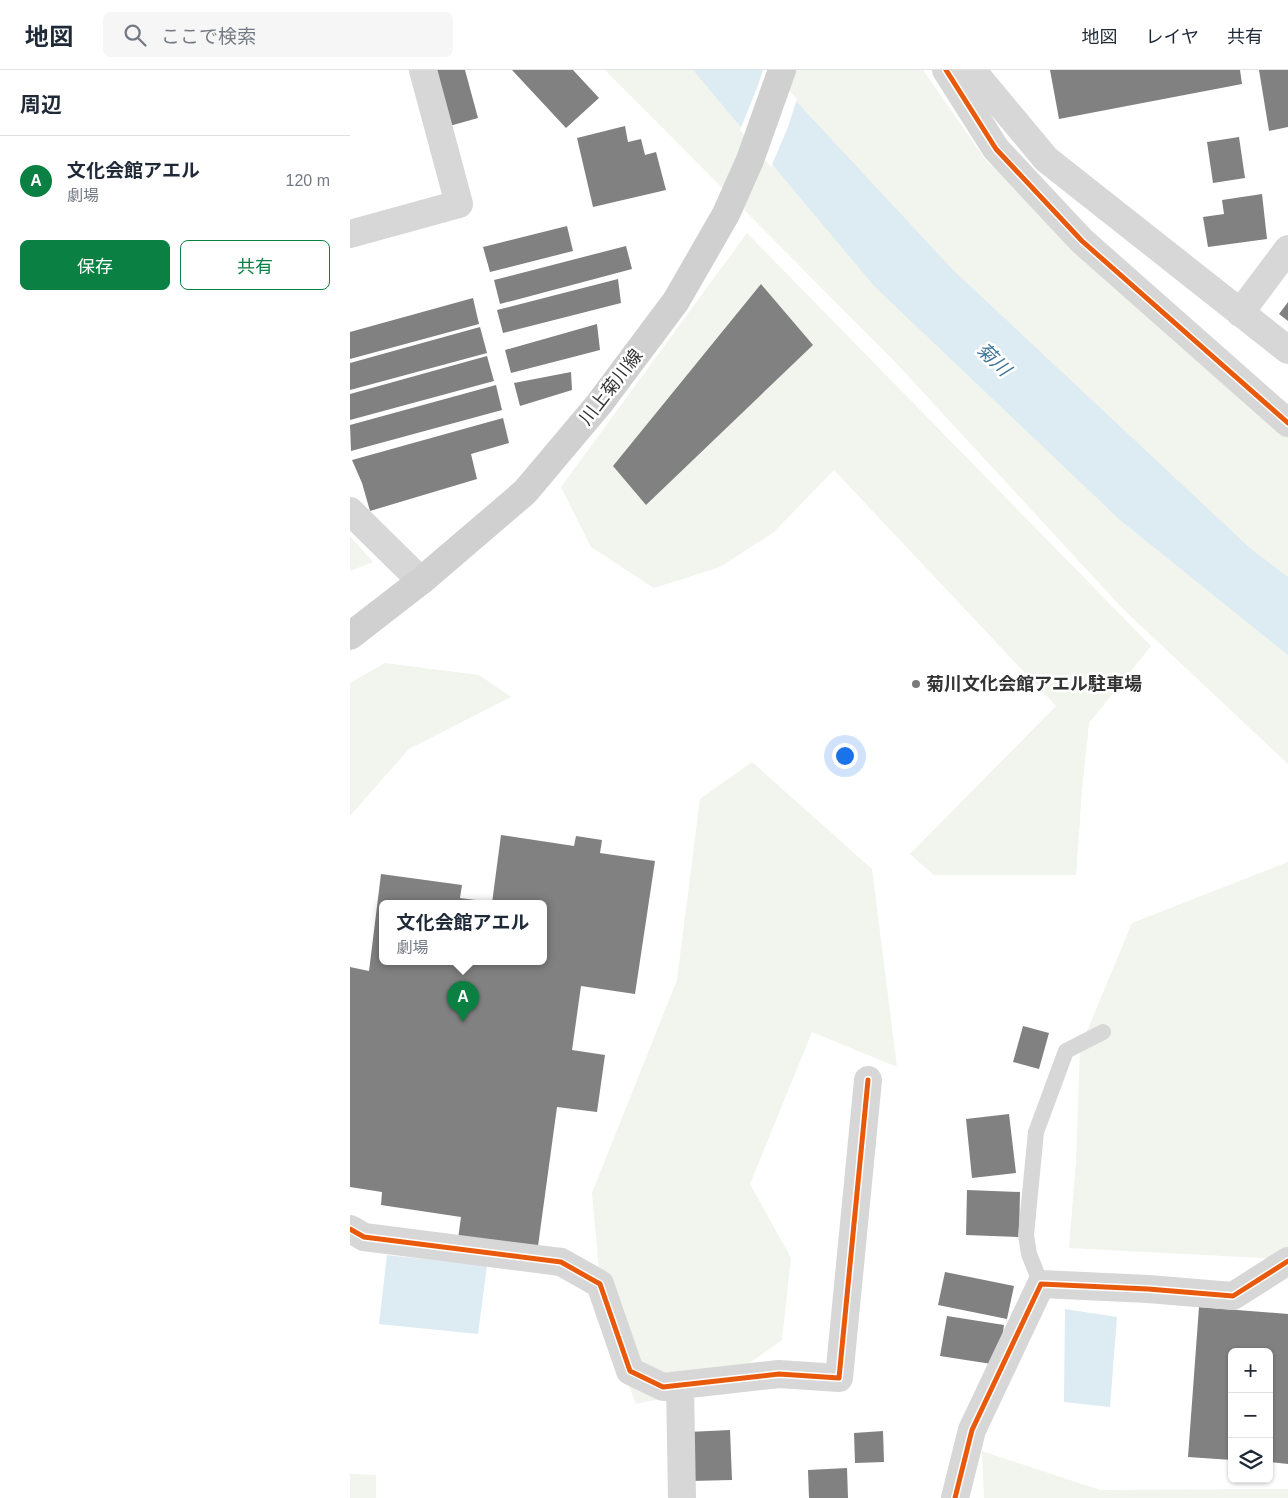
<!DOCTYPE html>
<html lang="ja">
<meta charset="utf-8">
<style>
:root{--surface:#fff;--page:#f6f6f7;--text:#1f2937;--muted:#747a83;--line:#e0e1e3;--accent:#0b8043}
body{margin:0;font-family:Arial,"Noto Sans JP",sans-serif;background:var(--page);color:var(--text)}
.controls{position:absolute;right:15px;bottom:15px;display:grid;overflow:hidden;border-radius:8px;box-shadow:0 1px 4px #0004}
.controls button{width:45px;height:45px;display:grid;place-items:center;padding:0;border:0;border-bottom:1px solid var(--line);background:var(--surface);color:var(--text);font:25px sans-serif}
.you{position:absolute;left:494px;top:685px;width:18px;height:18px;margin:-12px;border:4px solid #fff;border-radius:50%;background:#1a73e8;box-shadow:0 0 0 8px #1a73e833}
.badge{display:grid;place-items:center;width:32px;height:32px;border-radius:50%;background:var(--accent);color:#fff;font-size:16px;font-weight:700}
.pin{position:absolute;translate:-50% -41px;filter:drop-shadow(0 1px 2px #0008)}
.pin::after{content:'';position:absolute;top:26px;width:18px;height:15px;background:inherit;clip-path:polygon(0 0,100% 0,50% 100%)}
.popup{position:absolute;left:29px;top:830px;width:168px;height:65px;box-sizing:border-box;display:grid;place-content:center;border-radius:8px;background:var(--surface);filter:drop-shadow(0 1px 4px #0005);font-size:16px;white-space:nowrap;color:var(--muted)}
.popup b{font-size:19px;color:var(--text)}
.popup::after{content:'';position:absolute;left:50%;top:100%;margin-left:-10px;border:10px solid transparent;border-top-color:var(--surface)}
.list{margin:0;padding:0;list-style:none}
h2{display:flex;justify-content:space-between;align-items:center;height:65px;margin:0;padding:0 20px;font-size:21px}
h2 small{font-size:16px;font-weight:400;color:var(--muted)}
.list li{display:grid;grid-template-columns:32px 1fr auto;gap:15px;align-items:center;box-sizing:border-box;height:90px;padding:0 20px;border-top:1px solid var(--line)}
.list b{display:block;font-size:19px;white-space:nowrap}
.list p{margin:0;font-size:16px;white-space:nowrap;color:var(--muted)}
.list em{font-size:16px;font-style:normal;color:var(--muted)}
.actions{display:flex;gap:10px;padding:15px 20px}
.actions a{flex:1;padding:11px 0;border:1px solid var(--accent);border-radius:8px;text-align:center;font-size:18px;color:var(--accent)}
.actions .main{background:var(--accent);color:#fff}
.icon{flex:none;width:28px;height:28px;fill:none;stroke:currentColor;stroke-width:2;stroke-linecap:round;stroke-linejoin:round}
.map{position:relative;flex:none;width:938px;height:1428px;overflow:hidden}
header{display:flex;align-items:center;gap:30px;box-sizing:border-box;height:70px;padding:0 25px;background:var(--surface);border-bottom:1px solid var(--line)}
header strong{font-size:24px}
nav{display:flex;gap:28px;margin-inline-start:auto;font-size:18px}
.search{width:350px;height:45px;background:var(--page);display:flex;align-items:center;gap:12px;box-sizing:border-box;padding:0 18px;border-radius:8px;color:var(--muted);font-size:19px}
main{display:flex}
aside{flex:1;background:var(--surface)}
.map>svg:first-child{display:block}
.green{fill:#f1f5ed}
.water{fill:#ddebf3}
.pier{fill:#fff}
.building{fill:#818181}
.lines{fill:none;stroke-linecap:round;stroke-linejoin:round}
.service{stroke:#d7d7d7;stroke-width:16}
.minor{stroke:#d7d7d7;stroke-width:28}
.secondary{stroke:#d0d0d0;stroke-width:28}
.cycleway-casing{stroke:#fff;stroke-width:8}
.cycleway{stroke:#e8590c;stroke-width:5}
.poi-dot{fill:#7a7a7a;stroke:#fff;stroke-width:2}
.labels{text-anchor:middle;stroke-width:5;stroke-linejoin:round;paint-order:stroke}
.street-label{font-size:18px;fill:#333;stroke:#fff}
.poi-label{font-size:18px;font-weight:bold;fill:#333;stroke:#fff;text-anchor:start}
.water-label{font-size:19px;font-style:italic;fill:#3f7597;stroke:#fff}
</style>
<header>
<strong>地図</strong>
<div class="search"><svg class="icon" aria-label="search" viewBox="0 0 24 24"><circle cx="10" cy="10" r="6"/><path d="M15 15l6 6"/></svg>ここで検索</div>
<nav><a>地図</a><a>レイヤ</a><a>共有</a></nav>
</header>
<main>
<aside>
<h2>周辺<small></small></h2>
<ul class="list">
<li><span class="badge">A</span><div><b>文化会館アエル</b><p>劇場</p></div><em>120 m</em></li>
</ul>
<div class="actions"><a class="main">保存</a><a>共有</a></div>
</aside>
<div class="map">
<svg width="938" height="1428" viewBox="0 0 938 1428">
<rect width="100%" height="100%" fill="#fff"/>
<!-- green -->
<path class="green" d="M255,0H573L637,92L938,353V694L773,539L547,294Z
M397,163L801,576L739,653L732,720L726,805H584L560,784L706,636L484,400L424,462L370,497L304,518L241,477L211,417Z
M0,466L23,492L0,501Z
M35,593L129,605L161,627L59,679L0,746V613Z
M402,692L522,799L547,997L462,962L400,1114L441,1188L432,1270L366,1317L286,1334L253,1247L242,1123L327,910L350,729Z
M938,792V1184L934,1189L719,1178L726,1091L730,978L782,853Z
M632,1381L750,1420L938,1419V1428H634Z
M0,1404L26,1405V1428H0Z"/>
<!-- water -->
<path class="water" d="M343,0H417L603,200L901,479L938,507V585L770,450L525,217Z
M37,1185L137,1196L128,1264L29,1254Z
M715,1239L767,1247L760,1337L714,1332Z"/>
<!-- pier -->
<path class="pier" d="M413,0H420L447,29L438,57L421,97L390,60L407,18Z"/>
<!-- building -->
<path class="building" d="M80,0H115L128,48L96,57Z
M162,0H223L249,28L216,58Z
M700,0H890L892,14L709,49Z
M909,0H938V57L919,61Z
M275,56L278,72L291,69L295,85L306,82L316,120L243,137L227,68Z
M889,67L895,108L863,113L857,72Z
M912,124L917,169L858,177L853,147L874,144L872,130Z
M217,156L223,181L140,202L133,177Z
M276,176L282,199L150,234L144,210Z
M268,209L271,233L153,263L147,240Z
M411,214L463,275L296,435L263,396Z
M123,228L129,254L0,289V262Z
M938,232V251L929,244Z
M247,254L250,280L161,303L155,280Z
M130,257L137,283L0,320V293Z
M137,286L144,311L0,350V324Z
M221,302L222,320L170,336L164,313Z
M146,315L152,340L1,381L0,355Z
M153,348L159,373L121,384L127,409L20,441L12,413L2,390Z
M151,765L224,776L226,766L252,770L250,783L305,791L285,924L231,916L222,980L255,985L247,1042L207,1037L188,1176H107L111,1147L31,1135L32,1122L0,1117V897L19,901L31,804L112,815L110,828L141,832L33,833V891H193V833H142Z
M673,956L699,963L689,999L663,992Z
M659,1044L666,1103L622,1108L616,1049Z
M617,1120L670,1122L669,1167L616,1165Z
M595,1202L664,1216L657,1249L588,1235Z
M849,1237L938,1244V1394L919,1392V1282H882V1390L838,1387Z
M597,1246L654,1255L648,1295L590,1286Z
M380,1360L382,1410L340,1411L338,1362Z
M533,1361L534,1392L505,1393L504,1363Z
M497,1398L498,1428H459L458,1400Z"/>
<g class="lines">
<!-- service -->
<path class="service" d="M691,1214L679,1184L676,1165L686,1062L716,981L753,962"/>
<!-- minor -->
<path class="minor" d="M596,0L646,79L732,171L938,353
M622,0L696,89L938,280
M0,164L109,134L73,0
M890,243L938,179
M0,441L71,511
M0,1159L14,1167L211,1192L250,1214L280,1301L313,1317L429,1304L489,1308L518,1010
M330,1315L332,1428
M605,1428L622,1360L691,1214L798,1219L883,1226L938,1191"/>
<!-- secondary -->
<path class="secondary" d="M0,566L71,511L175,422L249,334L326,231L376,144L400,90L432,0"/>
<!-- cycleway casing -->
<g class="cycleway-casing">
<path id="cycleway" d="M596,0L646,79L732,171L938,353
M0,1159L14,1167L211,1192L250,1214L280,1301L313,1317L429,1304L489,1308L518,1010
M605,1428L622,1360L691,1214L798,1219L883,1226L938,1191"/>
</g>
<!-- cycleway -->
<use href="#cycleway" class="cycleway"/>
</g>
<!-- markers -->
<circle class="poi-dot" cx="566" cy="614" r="5"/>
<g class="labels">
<!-- street labels -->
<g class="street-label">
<text transform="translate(261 317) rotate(-52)" y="6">川上菊川線</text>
</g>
<!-- poi labels -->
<g class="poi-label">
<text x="576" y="620">菊川文化会館アエル駐車場</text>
</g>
<!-- water labels -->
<g class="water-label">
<text transform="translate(644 289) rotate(44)" y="7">菊川</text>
</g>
</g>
</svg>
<div class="controls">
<button>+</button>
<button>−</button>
<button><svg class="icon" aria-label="layers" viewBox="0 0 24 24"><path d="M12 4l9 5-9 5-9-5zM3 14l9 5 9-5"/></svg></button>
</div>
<div class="you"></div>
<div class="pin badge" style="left:113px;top:952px">A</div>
<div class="popup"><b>文化会館アエル</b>劇場</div>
</div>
</main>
